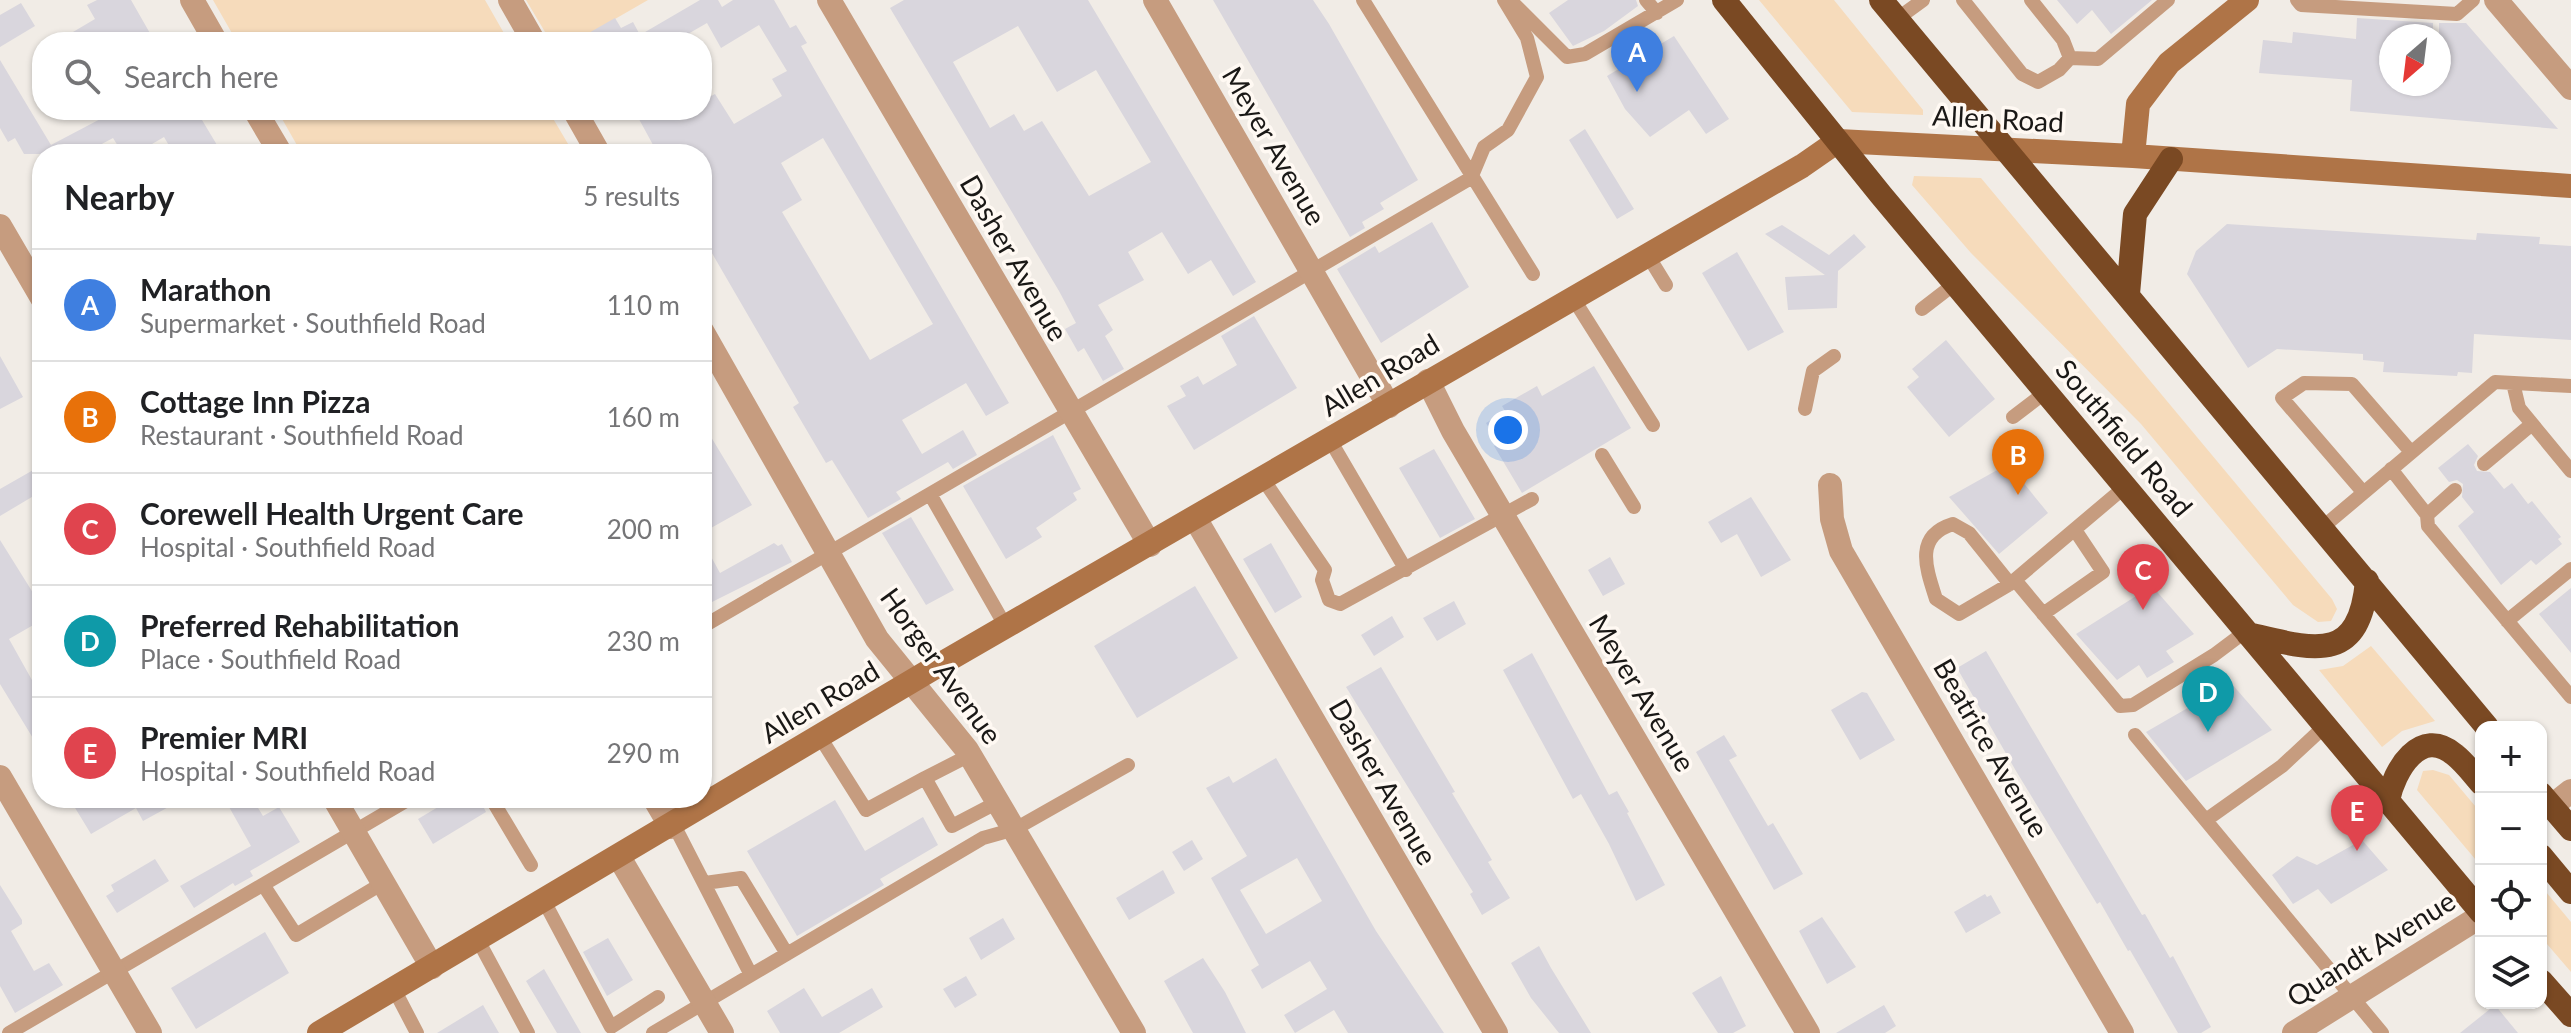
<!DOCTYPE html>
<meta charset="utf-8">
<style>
:root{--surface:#fff;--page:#f2f2f2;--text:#202124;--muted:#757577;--line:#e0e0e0;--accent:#db2777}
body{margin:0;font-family:Lato,sans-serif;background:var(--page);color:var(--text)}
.controls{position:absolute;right:24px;bottom:24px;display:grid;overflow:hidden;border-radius:16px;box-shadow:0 2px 6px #0004}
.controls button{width:72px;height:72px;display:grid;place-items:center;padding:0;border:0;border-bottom:2px solid var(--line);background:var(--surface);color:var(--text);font:40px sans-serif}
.compass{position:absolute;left:2379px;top:24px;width:72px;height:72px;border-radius:50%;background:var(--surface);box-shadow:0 2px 6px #0004;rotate:208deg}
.you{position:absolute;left:1508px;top:430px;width:28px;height:28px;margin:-20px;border:6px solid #fff;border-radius:50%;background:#1a73e8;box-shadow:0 0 0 12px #1a73e833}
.badge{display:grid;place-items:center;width:52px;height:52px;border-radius:50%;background:var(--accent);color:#fff;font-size:26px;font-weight:700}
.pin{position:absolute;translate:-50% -66px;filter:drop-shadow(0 2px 4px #0008)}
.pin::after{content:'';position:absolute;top:42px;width:28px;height:24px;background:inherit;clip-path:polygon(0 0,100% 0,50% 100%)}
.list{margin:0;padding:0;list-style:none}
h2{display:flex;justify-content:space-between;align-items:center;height:104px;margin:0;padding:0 32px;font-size:34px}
h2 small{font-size:26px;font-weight:400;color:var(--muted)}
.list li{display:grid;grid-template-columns:52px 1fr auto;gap:24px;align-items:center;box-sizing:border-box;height:112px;padding:0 32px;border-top:2px solid var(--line)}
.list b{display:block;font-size:30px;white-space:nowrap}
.list p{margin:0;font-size:26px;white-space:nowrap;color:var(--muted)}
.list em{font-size:26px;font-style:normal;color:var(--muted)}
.icon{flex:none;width:44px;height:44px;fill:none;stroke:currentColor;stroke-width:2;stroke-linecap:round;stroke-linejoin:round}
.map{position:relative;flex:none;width:2571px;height:1033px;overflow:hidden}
.search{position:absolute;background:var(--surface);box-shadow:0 2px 6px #0004;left:32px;top:32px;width:680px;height:88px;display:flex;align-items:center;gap:20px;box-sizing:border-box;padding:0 28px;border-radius:32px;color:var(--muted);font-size:30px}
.panel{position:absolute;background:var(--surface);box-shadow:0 2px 6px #0004;left:32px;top:144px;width:680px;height:664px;border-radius:32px}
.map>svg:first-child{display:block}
.green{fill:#f6dbbb}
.building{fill:#d9d6dd;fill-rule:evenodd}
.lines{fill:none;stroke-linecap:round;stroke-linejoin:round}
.lane{stroke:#c69c7f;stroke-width:14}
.street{stroke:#c69c7f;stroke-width:24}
.secondary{stroke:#af7447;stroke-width:24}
.highway{stroke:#7a4923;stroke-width:24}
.labels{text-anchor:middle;stroke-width:7;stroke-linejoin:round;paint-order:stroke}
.street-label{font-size:28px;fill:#1a1816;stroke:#fff9f3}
</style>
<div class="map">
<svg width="2571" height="1033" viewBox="0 0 2571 1033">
<rect width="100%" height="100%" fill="#f1ece6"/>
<!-- green -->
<path class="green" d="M213,0H485L509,42H237Z
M526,0H648L575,42H551Z
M1759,0H1834L1923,110V115L1852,112Z
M277,110H548L574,154H302Z
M1914,176L1981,178L2332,599L2337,609L2331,621L2318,622L2293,605L2141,424L1971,253L1912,185Z
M2371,646L2435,721L2402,731L2382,747L2319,670L2343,666Z
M2433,770L2449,775L2481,813V866L2417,790L2423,771Z
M2541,886L2571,922V972L2541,937Z"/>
<!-- building -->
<path class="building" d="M97,0H131L155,42H108L104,34L91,42H56L95,19L87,5Z
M700,0H718L722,7L733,0H774L790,28L796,25L807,43L801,46L821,81L1009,403L986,416L966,383L902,420L922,454L963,430L977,455L953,469L948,462L896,492L901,499L868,518L832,460L826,463L793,407L799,403L702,236V154H658L634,110H702V101L715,94L734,124L782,96L772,79L787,71L759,25L721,48L707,23L674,42H573L615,18L621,28L633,22L640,35ZM823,138L933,324L870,360L782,212L802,200L781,163Z
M904,0H1088L1256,282L1233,296L1211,260L1188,274L1162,232L1128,252L1144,280L1098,305L1113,330L1105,336L1124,369L1103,381L1084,348L1078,352L1065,329L1076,323L1059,291L890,8ZM1018,26L1057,92L1096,70L1151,162L1089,196L1042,121L1024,131L1014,114L990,128L953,62Z
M1213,0H1313L1329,24L1418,180L1380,203L1384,209L1362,222L1365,228L1350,237Z
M1568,0H1636L1638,6L1604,31L1573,46L1549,13Z
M2057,0H2152L2111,34L2092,10L2077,24Z
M21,3L35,26L0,47V15Z
M2357,18L2433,23V36H2391V84H2439V23H2466L2558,129L2350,111L2352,80L2259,73L2263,40L2292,43L2293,32L2356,39Z
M1674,36L1729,119L1706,134L1689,110L1650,137L1625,109L1607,76Z
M0,60L51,145L106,116L103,110H196L217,145L201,154H174L164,137L135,154H123L113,138L83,154H24L15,138L8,142L0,128Z
M1585,129L1634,209L1617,219L1569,140Z
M1432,222L1469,287L1381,343L1337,269L1375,246L1379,253Z
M2227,224L2476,240L2477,233L2540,237L2539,244L2571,246V340L2474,334L2472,373L2458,372L2457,376L2383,372L2384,362L2363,360V354L2277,349L2248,368L2187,274L2196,251Z
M1782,225L1829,255L1854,234L1866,247L1838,271L1837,308L1788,310L1785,277L1825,275L1765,234Z
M1737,252L1784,332L1748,351L1702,273Z
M1254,316L1297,388L1194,450L1167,406L1186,396L1180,386L1198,376L1203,385L1237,365L1221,336Z
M1946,340L1995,399L1949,437L1907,387L1919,377L1912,369Z
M0,356L23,397L0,409Z
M1594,366L1631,428L1522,493L1494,446L1498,444L1486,423L1505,411L1502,406L1537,386L1542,396Z
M702,422L752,505L702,533Z
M1053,435L1081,489L1073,493L1077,500L1036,528L1042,537L1006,559L963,486Z
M2468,444L2478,456L2474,465L2477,471L2490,472L2504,489L2512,483L2528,504L2532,501L2561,537L2558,539L2562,544L2536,565L2531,560L2501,585L2458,526L2474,512L2462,497L2463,484L2457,480L2449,482L2438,468Z
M1434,449L1475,519L1440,538L1399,468Z
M2008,464L2048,513L1999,554L1949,497Z
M42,465V491L0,516V489Z
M1751,497L1791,560L1761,577L1737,534L1721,543L1708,522Z
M911,517L954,590L926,605L882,533Z
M0,540L35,596L42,592V620L9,639L42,698V753L0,684Z
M702,540L720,573L774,543L778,546L782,544L792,562L712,602L702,585Z
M1271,543L1302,597L1275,613L1243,559Z
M1610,557L1625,584L1603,596L1588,570Z
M1195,586L1238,658L1137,718L1094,646Z
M2152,586L2194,634L2166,651L2174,662L2147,678L2139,665L2117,680L2076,634Z
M2571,588V653L2539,614Z
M1454,601L1466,624L1437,641L1423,618Z
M1392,616L1404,637L1374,656L1361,635Z
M1986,651L2142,915L2145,914L2170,958L2173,956L2211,1027L2201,1033H2178L2130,950L2128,951L2100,902L2097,904L2016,771L1957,668Z
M1532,653L1609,795L1617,791L1629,812L1627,813L1665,885L1636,901L1609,844L1581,794L1573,799L1503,670Z
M1381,667L1455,792L1452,793L1492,860L1488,862L1510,898L1482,915L1470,894L1473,892L1346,687Z
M2231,683L2272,730L2186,781L2146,732Z
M1862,692L1867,693L1895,740L1860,760L1831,710Z
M1724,735L1737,756L1729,760L1768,826L1773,823L1803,874L1774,890L1696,752Z
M1276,758L1376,931L1444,1033H1348L1334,1010L1295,1033L1284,1015L1327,989L1310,961L1262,989L1251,970L1259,965L1211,878L1247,856L1206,788L1229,776L1233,783ZM1297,858L1322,901L1266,934L1240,890Z
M69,798H185L143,821L136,808L91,834Z
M224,798H252L263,816L279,807L300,842L250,871L253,876L235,886L233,883L194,908L180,886L251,846Z
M453,798H479L486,812L433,844L418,819Z
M835,800L865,851L923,817L938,845L880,879L884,885L797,936L747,851Z
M1192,840L1203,859L1184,871L1172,852Z
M2362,840L2388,870L2331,904L2318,889L2293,904L2272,875L2297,856L2317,865Z
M155,859L169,881L117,913L106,896L114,891L111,885Z
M1163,870L1175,893L1129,920L1116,898Z
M0,885L22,920V924L11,931L34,971L49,963L63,985L15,1013L0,986Z
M1985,894L1987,897L1991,895L2001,913L1966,933L1954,912Z
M1822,917L1856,967L1827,984L1799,931Z
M1003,918L1015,939L981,960L969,938Z
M265,932L289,973L196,1029L171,988Z
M608,938L633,980L607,996L583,952Z
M1539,946L1551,968L1591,1033H1559L1531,998L1511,963Z
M1203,958L1225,992L1246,1033H1193L1164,981Z
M544,969L581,1033H557L526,981Z
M966,976L977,995L955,1008L943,989Z
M1721,976L1746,1026L1733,1033H1718L1692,993Z
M804,988L822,1017L872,988L883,1007L839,1033H780L767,1011Z
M483,1005L499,1033H437Z
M1884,1005L1896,1026L1885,1033H1836Z
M2495,1005L2518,1033H2460Z"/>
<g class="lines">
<!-- lane -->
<path class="lane" d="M1363,0L1533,274
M1646,0L1657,13
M1963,0L2022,74L2038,82L2059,70L2070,58L2063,40L2031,0
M2297,0L2301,5L2457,14L2473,0
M1513,3L1567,57L1585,54L1677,0
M1897,19L1923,0
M2070,58L2098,59L2168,0
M1647,254L1666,285
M1573,298L1653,425
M1922,309L1957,282
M2513,383L2519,408L2571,471
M1805,409L1813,371L1834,356
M2013,417L2047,391
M1330,440L1406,570
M1602,455L1634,507
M2484,464L2532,424
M2391,469L2427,515L2428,526L2571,697
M1263,479L1325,570L1322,580L1329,600L1340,604L1532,499
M2363,492L2282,398L2304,383L2352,384L2411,452
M930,494L1006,627
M2427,515L2455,490
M2323,527L2495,382L2571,386
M2015,580L2120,706L2133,705L2214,655L2246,631
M2010,584L1969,533L1953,524C1914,536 1926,568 1936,599L1959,614L2010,584L2126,486
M2043,614L2103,572L2075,530
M2507,621L2571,569
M702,627L1471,178L1484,147L1508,130L1537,77L1527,38L1504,0
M702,697L705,695
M2135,735L2382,1033
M820,737L866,810L925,778
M970,755L925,778L952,826L996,803
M491,798L531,865
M2206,820L2282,766L2325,726
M674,825L751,975
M705,883L741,878L787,954
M264,886L296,935L383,883
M544,901L611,1027L658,997
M478,940L528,1033
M394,989L417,1033
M9,1033L411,798
M653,1033L983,838L1015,829L1128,765"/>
<!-- street -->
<path class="street" d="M192,0L216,42
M510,0L534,42
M829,0L1150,545
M1155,0L1389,406
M2496,0L2571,88
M255,110L281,154
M574,110L599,154
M0,226L42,298
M702,331L877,639L967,750L1134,1033
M1428,381L1453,431L1808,1033
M1830,485L1832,519L1841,551L2122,1033
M1195,518L1496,1033
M0,777L150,1033
M334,798L432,967
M654,798L671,827
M2552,806L2571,791
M619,857L722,1033
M2294,1033L2481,916"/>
<!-- secondary -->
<path class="secondary" d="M2133,156L2138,104L2169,63L2247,0
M319,1033L934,668L1802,166L1838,141L2133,156L2571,186"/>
<!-- highway -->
<path class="highway" d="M1724,0L1881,195L2481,912
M1881,0L2487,727
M2128,294L2135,214L2171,159
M2248,634C2312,649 2359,666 2367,581
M2541,794L2571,829
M2388,800C2394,771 2420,725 2455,755C2465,763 2473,774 2481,783
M2541,856L2571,892
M2541,981L2571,1015"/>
</g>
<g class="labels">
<!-- street labels -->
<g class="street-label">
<text transform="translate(1998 119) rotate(3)" y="10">Allen Road</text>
<text transform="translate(1274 146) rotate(60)" y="10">Meyer Avenue</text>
<text transform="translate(1014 258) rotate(60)" y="10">Dasher Avenue</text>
<text transform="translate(1380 375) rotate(-31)" y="10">Allen Road</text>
<text transform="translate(2124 438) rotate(50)" y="10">Southfield Road</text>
<text transform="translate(941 666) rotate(54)" y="10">Horger Avenue</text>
<text transform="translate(1642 693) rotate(59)" y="10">Meyer Avenue</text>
<text transform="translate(820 702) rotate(-31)" y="10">Allen Road</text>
<text transform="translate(1991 748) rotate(60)" y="10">Beatrice Avenue</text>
<text transform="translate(1383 782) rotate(60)" y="10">Dasher Avenue</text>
<text transform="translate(2371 949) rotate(-32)" y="10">Quandt Avenue</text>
</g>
</g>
</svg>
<div class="controls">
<button>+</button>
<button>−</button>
<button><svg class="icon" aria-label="locate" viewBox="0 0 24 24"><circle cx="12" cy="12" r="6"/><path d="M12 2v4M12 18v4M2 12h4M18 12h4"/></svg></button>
<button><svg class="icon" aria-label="layers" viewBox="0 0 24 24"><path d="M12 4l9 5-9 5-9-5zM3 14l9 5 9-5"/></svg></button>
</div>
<svg class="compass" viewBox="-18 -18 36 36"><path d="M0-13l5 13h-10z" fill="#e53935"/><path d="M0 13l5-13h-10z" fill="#757577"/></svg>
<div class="you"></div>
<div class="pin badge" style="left:1637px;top:92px;background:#3f7fe0">A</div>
<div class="pin badge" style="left:2018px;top:495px;background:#e8710a">B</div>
<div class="pin badge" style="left:2143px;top:610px;background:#e0444e">C</div>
<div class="pin badge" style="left:2208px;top:732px;background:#0f9aa8">D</div>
<div class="pin badge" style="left:2357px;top:851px;background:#e0444e">E</div>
<div class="search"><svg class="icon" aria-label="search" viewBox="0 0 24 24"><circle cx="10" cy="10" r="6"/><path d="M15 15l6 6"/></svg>Search here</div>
<section class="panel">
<h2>Nearby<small>5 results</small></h2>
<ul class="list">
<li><span class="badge" style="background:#3f7fe0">A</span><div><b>Marathon</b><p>Supermarket · Southfield Road</p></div><em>110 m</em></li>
<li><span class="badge" style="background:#e8710a">B</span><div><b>Cottage Inn Pizza</b><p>Restaurant · Southfield Road</p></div><em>160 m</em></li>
<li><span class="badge" style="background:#e0444e">C</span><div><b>Corewell Health Urgent Care</b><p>Hospital · Southfield Road</p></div><em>200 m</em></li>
<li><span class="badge" style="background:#0f9aa8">D</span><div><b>Preferred Rehabilitation</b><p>Place · Southfield Road</p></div><em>230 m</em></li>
<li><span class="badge" style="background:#e0444e">E</span><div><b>Premier MRI</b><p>Hospital · Southfield Road</p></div><em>290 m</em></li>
</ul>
</section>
</div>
